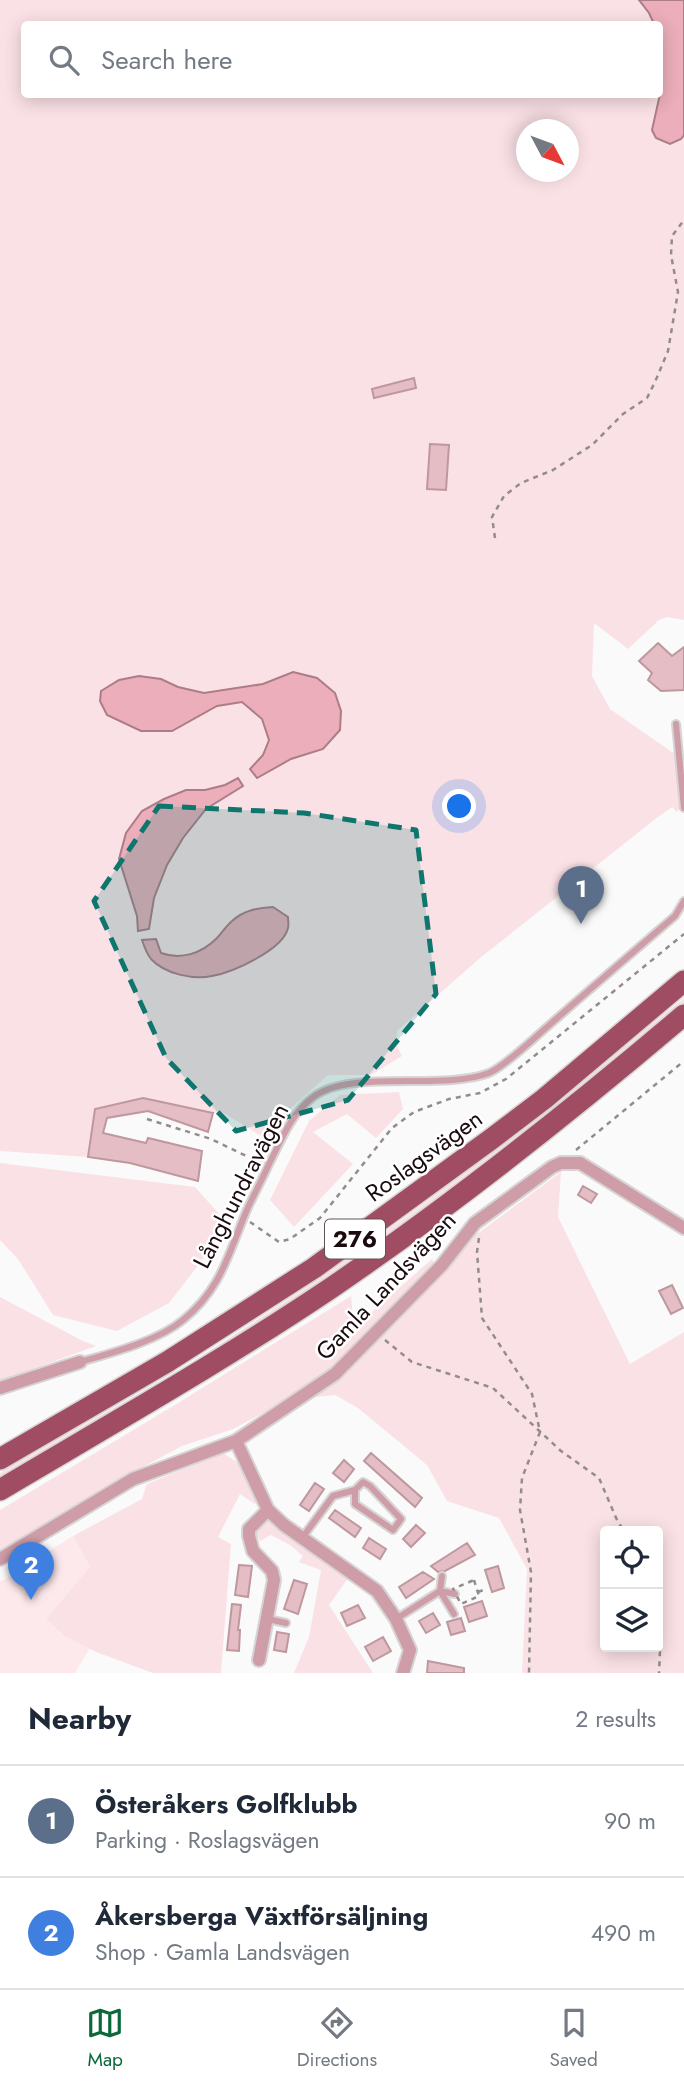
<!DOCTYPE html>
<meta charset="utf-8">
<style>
:root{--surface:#fff;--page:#f2f2f3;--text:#1f2937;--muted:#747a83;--line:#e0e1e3;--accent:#0a683b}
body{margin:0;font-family:Jost,sans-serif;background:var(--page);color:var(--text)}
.controls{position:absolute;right:21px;bottom:21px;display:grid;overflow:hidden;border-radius:7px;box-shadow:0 4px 18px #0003}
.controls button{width:63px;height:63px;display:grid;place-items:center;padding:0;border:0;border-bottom:2px solid var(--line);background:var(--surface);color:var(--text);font:35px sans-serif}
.compass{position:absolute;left:516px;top:119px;width:63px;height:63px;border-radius:50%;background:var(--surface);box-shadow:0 4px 18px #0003;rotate:131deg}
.you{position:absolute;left:460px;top:807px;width:24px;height:24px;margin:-18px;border:5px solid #fff;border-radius:50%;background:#1a73e8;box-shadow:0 0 0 10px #1a73e833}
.badge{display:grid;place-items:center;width:46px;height:46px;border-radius:50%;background:var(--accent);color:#fff;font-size:23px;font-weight:700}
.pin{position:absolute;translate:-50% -58px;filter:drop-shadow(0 2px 4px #0008)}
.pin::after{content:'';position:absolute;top:37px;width:24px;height:21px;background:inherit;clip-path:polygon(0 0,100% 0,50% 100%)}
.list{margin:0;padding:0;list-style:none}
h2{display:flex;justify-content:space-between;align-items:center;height:91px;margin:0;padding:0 28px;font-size:30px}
h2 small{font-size:23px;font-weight:400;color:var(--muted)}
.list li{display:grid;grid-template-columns:46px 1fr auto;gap:21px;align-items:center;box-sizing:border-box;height:112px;padding:0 28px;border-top:2px solid var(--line)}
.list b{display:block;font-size:26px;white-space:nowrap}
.list p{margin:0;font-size:23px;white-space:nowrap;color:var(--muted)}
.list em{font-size:23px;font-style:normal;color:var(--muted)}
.icon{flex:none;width:38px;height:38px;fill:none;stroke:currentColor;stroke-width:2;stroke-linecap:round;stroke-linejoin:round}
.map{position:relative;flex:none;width:684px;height:1673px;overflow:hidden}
.search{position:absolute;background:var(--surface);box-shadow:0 4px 18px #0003;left:21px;right:21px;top:21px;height:77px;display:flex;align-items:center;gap:18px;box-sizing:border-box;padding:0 24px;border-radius:7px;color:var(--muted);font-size:26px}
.sheet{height:315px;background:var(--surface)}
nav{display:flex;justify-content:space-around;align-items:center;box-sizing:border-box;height:98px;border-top:2px solid var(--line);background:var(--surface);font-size:19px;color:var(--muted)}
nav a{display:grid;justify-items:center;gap:4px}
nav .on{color:var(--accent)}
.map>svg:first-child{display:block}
.built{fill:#fde9ec}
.green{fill:#fae1e6;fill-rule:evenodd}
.water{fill:#ebaeba;stroke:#ac7d86;stroke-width:2}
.building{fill:#e5bdc4;stroke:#be979f;stroke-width:2}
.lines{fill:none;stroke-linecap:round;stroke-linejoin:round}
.service-casing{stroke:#d6d4d4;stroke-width:10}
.minor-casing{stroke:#d6d4d4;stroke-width:16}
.primary-casing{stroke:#d6d4d4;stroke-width:24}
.path{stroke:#938c8e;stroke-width:2.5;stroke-dasharray:5 5;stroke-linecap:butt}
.service{stroke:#ce9da7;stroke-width:6}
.minor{stroke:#ce9da7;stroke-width:12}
.primary{stroke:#a04c62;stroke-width:21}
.marked{fill:#0f766e;fill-opacity:0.2;stroke:#0f766e;stroke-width:5;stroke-dasharray:14 9;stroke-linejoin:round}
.labels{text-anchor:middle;stroke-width:5;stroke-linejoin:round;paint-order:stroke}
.shield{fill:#fff;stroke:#5e5456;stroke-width:2}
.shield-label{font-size:23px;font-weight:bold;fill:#190b0e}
.street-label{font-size:24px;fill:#190b0e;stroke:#fff}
</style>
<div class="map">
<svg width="684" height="1673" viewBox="0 0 684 1673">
<rect width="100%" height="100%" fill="#fafafa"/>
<!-- built -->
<path class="built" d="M73,1536L90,1567L66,1637L90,1648L75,1673H0V1582Z"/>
<!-- green -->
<path class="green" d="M0,0H684V620L667,617L659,620L628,649L594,623L592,676L610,709L679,757L684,800L677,812L672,807L654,820L480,958L397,1031L396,1044L402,1056L371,1075H328L281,1117L268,1140L222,1112L213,1113L143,1098L95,1109L88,1157L0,1151ZM24,24H660V94H24ZM526,130H568V172H526Z
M684,998V1006L453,1193L260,1326L0,1481V1473L185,1367L304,1289L410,1214L501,1146Z
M399,1092L403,1109L376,1138L347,1114L313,1132L353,1164L294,1227L270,1200L309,1121L340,1095Z
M0,1163L195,1187L221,1216L203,1259L169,1303L117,1331L53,1315L18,1259L0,1240Z
M561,1172L558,1217L630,1364L684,1332V1673H522L527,1569L499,1518L447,1501L427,1465L358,1408L335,1395L287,1400L233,1429L182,1446L139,1469L0,1550V1510L170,1408L351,1296L354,1328L432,1259L440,1278L477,1234ZM605,1531H658V1647H605Z
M0,1297L83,1341L96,1346L0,1381Z
M223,1453L238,1463L258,1500L255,1504L240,1494L218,1537L231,1544L221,1673H153L96,1652L66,1637L46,1619L90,1567L73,1536L142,1499L147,1484Z
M267,1515L348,1578L329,1605L373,1673H294L309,1637L321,1570L299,1562L303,1556L290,1545L271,1535L260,1541L255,1533L260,1522Z"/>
<!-- water -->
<path class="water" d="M639,0H684V135L681,139L670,144L656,138L652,130L660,94L661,67L660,24H654L649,13Z
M293,672L317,678L335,693L341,711L340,730L323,749L291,759L257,778L250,769L263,755L269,740L262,719L242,702L217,706L172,731H141L107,715L100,701L101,691L119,680L139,676L161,679L178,687L204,693L263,684Z
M238,778L243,786L206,809L183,838L167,865L154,898L149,929L138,931L137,916L119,859L126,833L142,811L164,799L186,790H205L225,785Z
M273,907L288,917C288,920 289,924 288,928C283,950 233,972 212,976C193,980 165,974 151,959C147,954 144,946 142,940L156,939L161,953C181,960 201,954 217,938C222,933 226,926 232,921C244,910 258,908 273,907Z"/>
<!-- building -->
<path class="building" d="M414,378L416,388L374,398L372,389Z
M430,444L449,445L446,490L427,489Z
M658,643L672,656L684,647V690L661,691L648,680L652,673L639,661Z
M143,1098L213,1113L208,1132L148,1111L107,1118L103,1133L146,1143L148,1138L202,1151L198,1181L130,1163L88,1157L95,1109Z
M583,1186L597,1194L591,1203L578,1195Z
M672,1285L683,1308L671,1314L659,1291Z
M371,1453L422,1498L415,1507L364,1461Z
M344,1460L354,1469L344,1482L333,1473Z
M315,1483L324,1489L309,1511L300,1505Z
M335,1510L361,1528L355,1537L329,1518Z
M416,1525L425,1533L411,1547L403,1539Z
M369,1538L386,1549L380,1559L363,1548Z
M467,1543L475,1555L445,1571L438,1572L431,1566Z
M239,1565L252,1566L248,1597L235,1595Z
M498,1566L504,1588L492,1592L485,1570Z
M423,1572L434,1579L406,1598L399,1587Z
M294,1580L307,1584L298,1614L284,1609Z
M482,1601L487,1616L469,1622L464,1607Z
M232,1604L241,1605L238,1630H240L239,1651L227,1650Z
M358,1605L365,1618L347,1626L341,1613Z
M433,1613L440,1625L426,1633L419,1621Z
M461,1618L465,1631L451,1635L447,1622Z
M277,1632L289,1634L286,1652L274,1650Z
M383,1637L391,1651L373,1661L365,1647Z
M428,1661L464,1668V1673H427Z"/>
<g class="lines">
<!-- service casing -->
<g class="service-casing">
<path id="service" d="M676,724L684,808
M80,1362C111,1353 158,1341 183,1320C221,1289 228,1255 246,1212C253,1196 262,1180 269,1164C281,1141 291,1114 312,1098C348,1068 442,1091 489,1073C504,1067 533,1039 547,1027C589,990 632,953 675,916L684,901
M302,1538L333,1496L355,1490L363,1482L370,1486L401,1519L393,1530L355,1504V1490
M442,1576L440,1591L454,1614
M268,1619L286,1623
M396,1619L440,1591L455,1594"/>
</g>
<!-- minor casing -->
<g class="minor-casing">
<path id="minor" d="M0,1388L80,1362
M236,1441L268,1510L284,1525L377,1591L396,1619L410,1650L403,1673
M0,1559L133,1479L236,1441L335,1374L442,1265L475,1223L552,1167L561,1163H580L684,1228
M259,1660L274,1580L272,1571L253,1551L249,1536V1529L268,1510"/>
</g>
<!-- primary casing -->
<g class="primary-casing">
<path id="primary" d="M0,1459L167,1362L314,1268L490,1140L544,1099L684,981
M0,1490C111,1424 224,1360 331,1288C454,1204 571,1111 684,1015"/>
</g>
<!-- path -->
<path class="path" d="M495,538L492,517L504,496L521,483L553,470L592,445L623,414L647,398L655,382L668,351L678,292L671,255L672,236L684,220
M147,1119L211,1139L261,1163
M576,1150L684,1061
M250,1222L279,1242L290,1239L320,1218L392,1128L414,1112L449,1099L480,1093L506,1079L684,934
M479,1238L477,1252L482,1318L532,1394L540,1432L522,1478L520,1510L531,1572L529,1673
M385,1340L412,1362L493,1388L561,1451L599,1478L617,1520L624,1531
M474,1580L479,1596L461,1604L453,1589Z
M478,1592L486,1589
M658,1622L661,1628L659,1673"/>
<!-- service -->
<use href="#service" class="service"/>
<!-- minor -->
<use href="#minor" class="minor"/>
<!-- primary -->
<use href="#primary" class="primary"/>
</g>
<!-- marked area -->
<path class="marked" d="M159,806L304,813L416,830L436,994L348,1100L236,1131L166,1058L94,901Z"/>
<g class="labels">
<!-- shield labels -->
<rect class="shield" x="325" y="1219.5" width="60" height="39" rx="5"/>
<g class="shield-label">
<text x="355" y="1247">276</text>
</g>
<!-- street labels -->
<g class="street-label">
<text transform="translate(424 1156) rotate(-36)" y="8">Roslagsvägen</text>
<text transform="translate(241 1186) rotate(-63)" y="8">Långhundravägen</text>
<text transform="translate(386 1286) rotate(-47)" y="8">Gamla Landsvägen</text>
</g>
</g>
</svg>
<div class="controls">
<button><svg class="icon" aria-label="locate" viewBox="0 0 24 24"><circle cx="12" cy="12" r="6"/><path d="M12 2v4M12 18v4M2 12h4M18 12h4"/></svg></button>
<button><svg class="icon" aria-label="layers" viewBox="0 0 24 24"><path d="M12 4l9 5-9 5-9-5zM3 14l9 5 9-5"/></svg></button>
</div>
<svg class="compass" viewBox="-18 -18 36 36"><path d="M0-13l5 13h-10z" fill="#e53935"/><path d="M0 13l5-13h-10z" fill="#747a83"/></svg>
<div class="you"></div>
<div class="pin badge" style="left:581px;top:924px;background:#5c6f8a">1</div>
<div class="pin badge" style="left:31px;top:1600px;background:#3f7fe0">2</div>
<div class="search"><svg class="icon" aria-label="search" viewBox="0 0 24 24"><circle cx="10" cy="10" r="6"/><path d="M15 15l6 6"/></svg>Search here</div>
</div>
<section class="sheet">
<h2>Nearby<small>2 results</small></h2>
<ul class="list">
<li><span class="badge" style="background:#5c6f8a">1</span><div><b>Österåkers Golfklubb</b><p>Parking · Roslagsvägen</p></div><em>90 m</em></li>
<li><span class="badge" style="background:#3f7fe0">2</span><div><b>Åkersberga Växtförsäljning</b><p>Shop · Gamla Landsvägen</p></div><em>490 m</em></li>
</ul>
</section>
<nav>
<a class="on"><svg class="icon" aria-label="map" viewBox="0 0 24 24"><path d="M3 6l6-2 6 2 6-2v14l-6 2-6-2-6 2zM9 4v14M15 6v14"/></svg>Map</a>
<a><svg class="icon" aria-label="directions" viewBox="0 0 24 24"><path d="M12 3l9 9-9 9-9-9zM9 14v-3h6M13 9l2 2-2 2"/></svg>Directions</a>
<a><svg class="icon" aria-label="saved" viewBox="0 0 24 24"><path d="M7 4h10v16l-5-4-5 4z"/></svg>Saved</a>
</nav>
